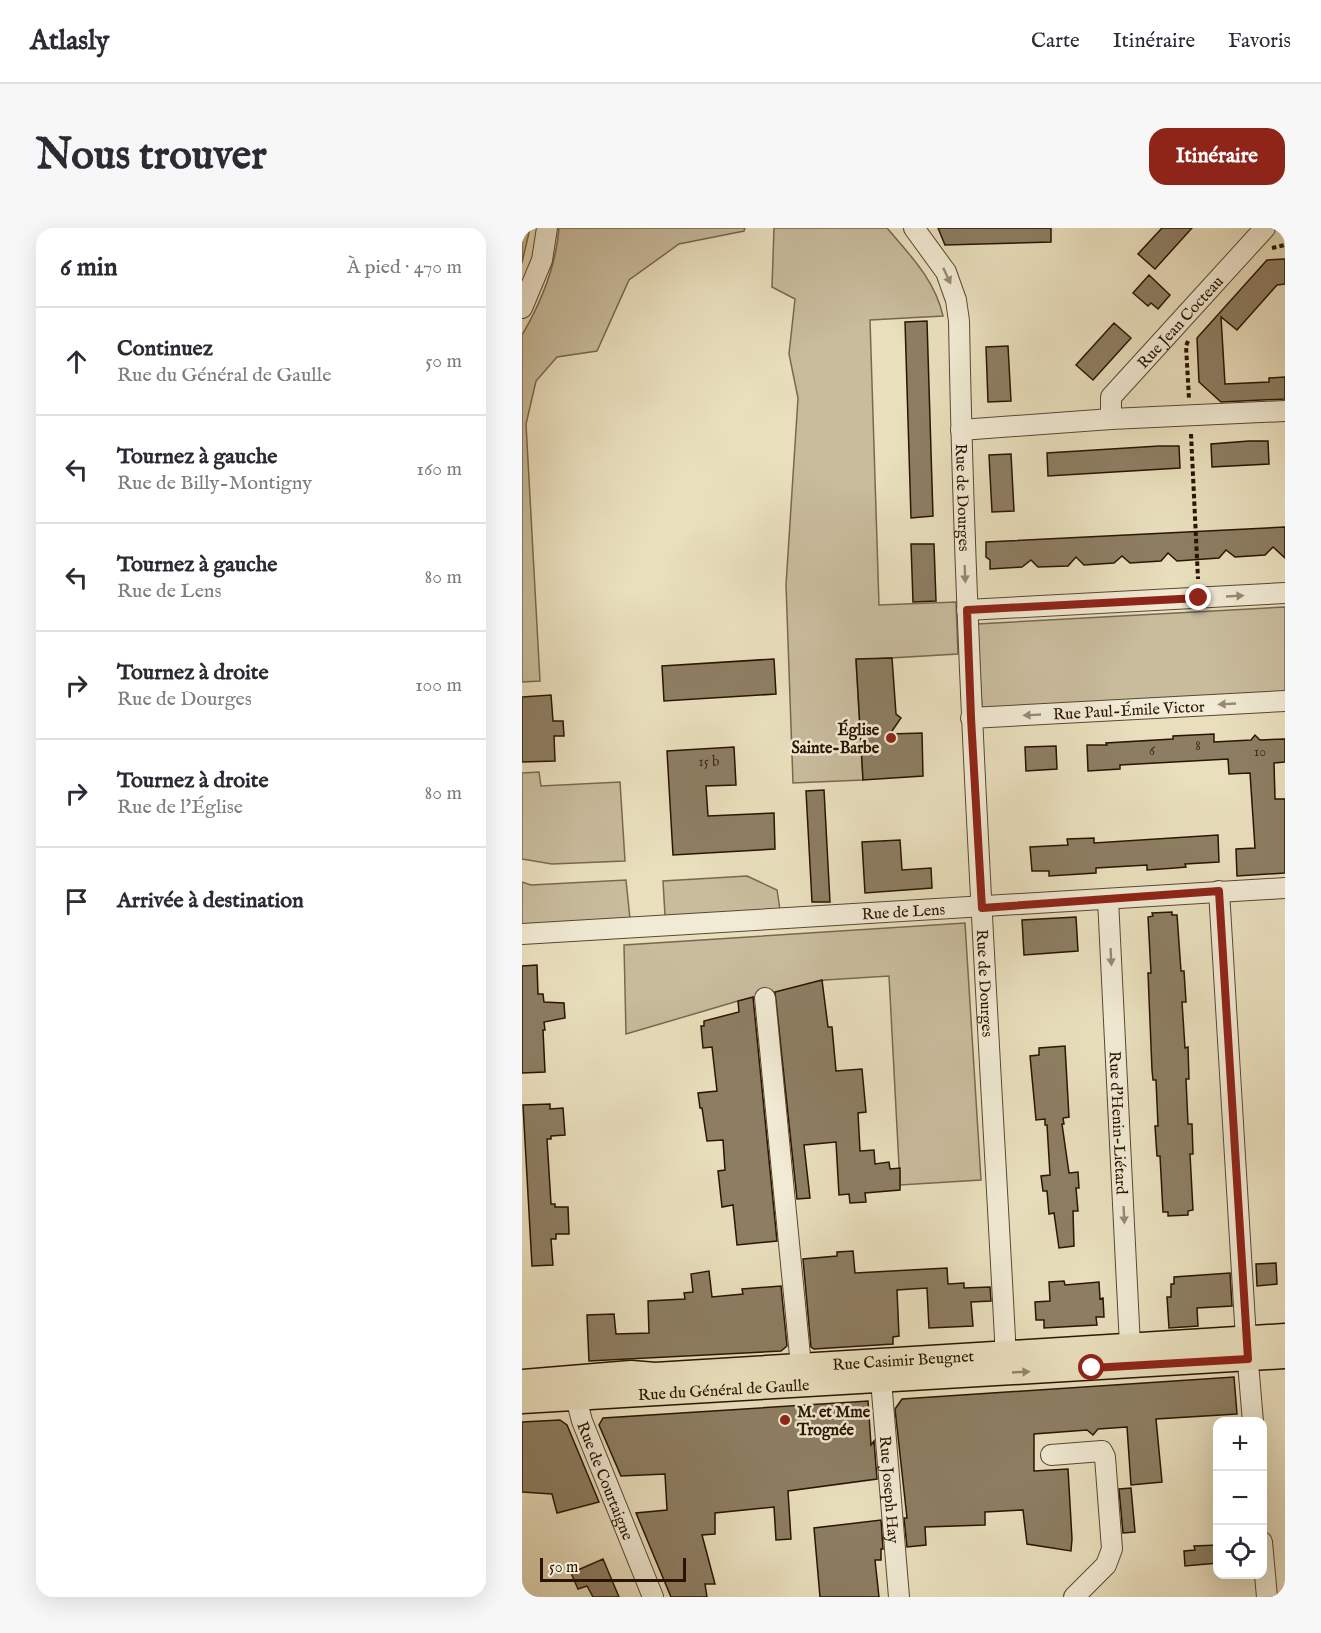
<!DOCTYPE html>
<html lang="fr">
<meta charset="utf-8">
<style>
:root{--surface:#fff;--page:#f7f7f7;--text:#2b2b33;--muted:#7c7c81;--line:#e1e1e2;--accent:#8f2418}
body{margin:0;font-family:"IM FELL English",serif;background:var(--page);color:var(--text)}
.controls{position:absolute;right:18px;bottom:18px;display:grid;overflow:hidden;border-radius:12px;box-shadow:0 6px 24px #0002}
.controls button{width:54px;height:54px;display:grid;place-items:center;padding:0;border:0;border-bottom:2px solid var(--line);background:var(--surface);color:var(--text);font:30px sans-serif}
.scale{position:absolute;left:18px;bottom:15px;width:146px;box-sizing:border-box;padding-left:6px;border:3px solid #291402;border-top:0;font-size:16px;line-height:21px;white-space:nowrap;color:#291402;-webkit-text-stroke:4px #f1ead4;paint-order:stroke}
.stop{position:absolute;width:18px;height:18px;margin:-14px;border:4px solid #8f2418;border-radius:50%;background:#fff}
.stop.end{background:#8f2418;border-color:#fff;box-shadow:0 2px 6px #0008}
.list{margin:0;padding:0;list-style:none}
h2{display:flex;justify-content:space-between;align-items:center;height:78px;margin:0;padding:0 24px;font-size:26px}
h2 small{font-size:20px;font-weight:400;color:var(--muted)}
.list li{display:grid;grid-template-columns:39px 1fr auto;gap:18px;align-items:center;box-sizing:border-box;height:108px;padding:0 24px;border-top:2px solid var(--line)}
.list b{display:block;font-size:22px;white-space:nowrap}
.list p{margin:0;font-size:20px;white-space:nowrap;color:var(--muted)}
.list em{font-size:20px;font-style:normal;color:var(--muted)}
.icon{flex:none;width:33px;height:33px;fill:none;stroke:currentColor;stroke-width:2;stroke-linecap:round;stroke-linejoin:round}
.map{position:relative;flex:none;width:763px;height:1369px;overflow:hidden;border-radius:18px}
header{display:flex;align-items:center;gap:36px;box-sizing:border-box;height:84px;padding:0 30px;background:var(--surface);border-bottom:2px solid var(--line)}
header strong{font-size:28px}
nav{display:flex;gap:33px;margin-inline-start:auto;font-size:21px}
.intro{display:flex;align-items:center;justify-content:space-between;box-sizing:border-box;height:144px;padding:0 36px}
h1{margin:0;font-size:42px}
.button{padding:15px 27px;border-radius:18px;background:var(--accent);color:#fff;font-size:21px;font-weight:700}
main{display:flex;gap:36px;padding:0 36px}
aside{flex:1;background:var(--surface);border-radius:18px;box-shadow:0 6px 24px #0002}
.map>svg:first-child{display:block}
.green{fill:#c8bc9d;stroke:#786850;stroke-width:1.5}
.building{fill:#8d7e63;stroke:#291402;stroke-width:1.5}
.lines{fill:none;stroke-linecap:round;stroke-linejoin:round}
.minor-casing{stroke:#594731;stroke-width:22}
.major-casing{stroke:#291402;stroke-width:27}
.path{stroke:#291402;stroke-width:4;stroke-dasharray:4.5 3;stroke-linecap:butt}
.minor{stroke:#f1ead4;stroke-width:20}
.major{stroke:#e9dfbd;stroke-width:24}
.oneway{fill:#978a76}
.oneway2{fill:#938469}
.route{stroke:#8f2418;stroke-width:8}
.poi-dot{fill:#8f2418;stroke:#f1ead4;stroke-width:2}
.labels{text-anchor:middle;stroke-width:5;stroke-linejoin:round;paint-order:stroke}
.number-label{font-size:14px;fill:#422e1a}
.street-label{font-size:16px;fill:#291402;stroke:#f1ead4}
.poi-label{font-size:16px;font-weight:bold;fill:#291402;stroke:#f1ead4;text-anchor:end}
</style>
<header>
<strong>Atlasly</strong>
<nav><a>Carte</a><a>Itinéraire</a><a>Favoris</a></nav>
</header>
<div class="intro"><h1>Nous trouver</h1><a class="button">Itinéraire</a></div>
<main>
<aside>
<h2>6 min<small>À pied · 470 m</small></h2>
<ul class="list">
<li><svg class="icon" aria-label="ahead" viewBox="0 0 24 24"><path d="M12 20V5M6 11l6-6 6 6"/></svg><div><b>Continuez</b><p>Rue du Général de Gaulle</p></div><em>50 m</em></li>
<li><svg class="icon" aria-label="left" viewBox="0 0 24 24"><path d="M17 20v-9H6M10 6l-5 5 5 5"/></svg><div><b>Tournez à gauche</b><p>Rue de Billy-Montigny</p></div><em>160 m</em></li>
<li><svg class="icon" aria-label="left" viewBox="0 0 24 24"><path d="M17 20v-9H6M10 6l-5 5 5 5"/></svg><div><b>Tournez à gauche</b><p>Rue de Lens</p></div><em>80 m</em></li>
<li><svg class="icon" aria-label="right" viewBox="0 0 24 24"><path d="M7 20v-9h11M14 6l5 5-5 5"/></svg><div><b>Tournez à droite</b><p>Rue de Dourges</p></div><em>100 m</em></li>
<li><svg class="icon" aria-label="right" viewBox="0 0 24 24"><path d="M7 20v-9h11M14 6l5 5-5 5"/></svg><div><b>Tournez à droite</b><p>Rue de l'Église</p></div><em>80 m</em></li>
<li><svg class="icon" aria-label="arrive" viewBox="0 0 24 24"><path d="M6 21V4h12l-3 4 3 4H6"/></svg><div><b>Arrivée à destination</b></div></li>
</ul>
</aside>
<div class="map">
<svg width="763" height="1369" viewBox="0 0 763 1369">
<rect width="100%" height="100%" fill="#e9dfbd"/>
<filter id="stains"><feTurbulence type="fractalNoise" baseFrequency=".00333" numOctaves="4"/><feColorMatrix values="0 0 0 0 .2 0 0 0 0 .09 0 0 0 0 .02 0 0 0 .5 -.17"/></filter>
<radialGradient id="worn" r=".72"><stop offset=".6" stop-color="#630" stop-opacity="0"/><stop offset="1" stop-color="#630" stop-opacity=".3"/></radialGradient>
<!-- green -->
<path class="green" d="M0,0H8L0,35Z
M37,0H223L222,3L157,16L107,52L75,123L35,129L14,153L4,196L18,453L0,454V107C20,73 34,39 37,0Z
M252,0H365C388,27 413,52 421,88L348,92L357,377L434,374L436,426L334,432L341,552L271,555L264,357L276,170L267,126L273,71L250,59Z
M763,379V466L460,482L455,396Z
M17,544L19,558L98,554L103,633L30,636L0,631V545Z
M225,648L255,662L258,682L143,688L141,653Z
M104,652L108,691L0,696V654L9,657Z
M443,695L459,952L378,957L367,748L303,752L216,773L104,806L102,717Z"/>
<!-- building -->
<path class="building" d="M416,0H529V14L423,17Z
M640,0H670L633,41L616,26Z
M763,31V56L755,57L715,102L699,89L703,156L747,154V150L763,149V171L699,174L677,154L675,110L745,32Z
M627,47L648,67L636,81L629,75L626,78L611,65Z
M405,93L411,288L389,290L383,94Z
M592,95L609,110L571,152L554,137Z
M486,118L489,173L466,174L464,119Z
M727,213H746L747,236L690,239L689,216Z
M637,218H657L658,240L526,248L525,225Z
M489,226L492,283L470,284L467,227Z
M763,299V330L751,319L743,327L713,329L704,322L697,330L655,333L646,325L639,333L608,335L600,328L592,335L562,337L554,329L546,338L516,339L509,332L500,339L468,341V332L464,329V314Z
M389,316H412L414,373L391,374Z
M370,430L374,486L379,490L368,506L400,505L401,548L341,552L334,431Z
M252,431L254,466L142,473L140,438Z
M29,467L31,493H41L42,508H32L33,533L0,534V469Z
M692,506V514L729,512L733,507L738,512L763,511V534L752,535L753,571H763V645L715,648L714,621L733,620L728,545L707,546L706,531L598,537V541L566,543L565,517H585L584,515L651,511V508Z
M534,518L535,541L504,543L503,519Z
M212,519L214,557L184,558L186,588L252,585L253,621L151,627L145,523Z
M302,562L308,674H290L284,563Z
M696,607L697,634L663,636L664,639L653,640L625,642V637L574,640V645L527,648V643H510L508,619L546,617L545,611L572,610V615Z
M378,612L380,642L409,640L410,660L343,665L340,614Z
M650,684V687H655L659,743H662L664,774H660L663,820L666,819L667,851H664L666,896H670L671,926H668L671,982L666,983V987L646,988V984H641L638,928H635L633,898H636L634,852H631L630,842L626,745H629L626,689L631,688L630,685Z
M554,689L556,723L502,727L500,692Z
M15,737L16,766H21L22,774L42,775L43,790L22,794L23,802H21L23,844L0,845V738Z
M300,752L306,799H310L314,843L340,841L344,884L336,885L338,923L352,922L353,936L367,934L368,941L378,940V962L343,965L344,974L328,975L327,966L317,967L314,914L282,917L288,970L275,971L253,764Z
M231,769L255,1013L215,1017L211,977L200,979L196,943L203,942L201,912L185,913L180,880H178L176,865L195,863L190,819L181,820L179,798H182V793L217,784L216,773Z
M543,818L547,889L541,890L542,896H540L547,945L556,944L557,960H554L556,983H551L552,1018L537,1020L532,985L527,986L525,963H521L519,948L528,947L525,897H523V891L514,892L508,828L517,827V820Z
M28,876V881L41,880L43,907L29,908V911H25L29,976H33V979H46L47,1006H34V1011H29L31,1037L10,1038L1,877Z
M331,1023L333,1045L425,1040L426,1056L442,1055V1060L468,1059L469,1073L449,1074L451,1098L407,1100L405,1060L375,1062L377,1108L371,1109V1116L292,1121L289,1119L281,1031L315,1028V1024Z
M754,1035L755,1056L735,1058L734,1036Z
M187,1043L190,1069L221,1066L220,1061L259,1058L265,1118L259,1123L67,1133L65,1087L92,1086L94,1106L127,1105L126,1073L163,1071L162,1065L171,1064L169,1046Z
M708,1045L710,1078L675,1080L676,1098L647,1100L645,1069H649V1056H652V1049Z
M542,1053L543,1057L577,1054L578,1071L581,1070L582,1089H574L575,1097L522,1100V1092H514L513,1074L528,1073L527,1054Z
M712,1149L715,1186L634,1191L640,1254L609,1257L605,1199L576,1201L571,1207L565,1202L512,1206V1243L546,1241L550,1311L549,1323L505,1316L501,1282L463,1284V1297L403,1299L404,1317L385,1319L382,1290H385L373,1181L380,1171Z
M346,1173L349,1217L352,1213L355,1251L266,1263L269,1311L254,1312L252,1279L193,1285V1306L180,1307L193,1356H183L185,1369H149L114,1285L145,1282L143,1246L99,1248L77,1197L81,1190Z
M38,1192L45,1197L77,1274L35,1285L30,1266L0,1264V1194Z
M609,1260L613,1304L601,1305L597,1261Z
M359,1292L361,1321H359V1332H353L357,1369H298L292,1300Z
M696,1317V1335L663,1338L662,1323L673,1322L672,1318Z
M81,1331L97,1369H71L65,1358L56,1361L49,1345Z"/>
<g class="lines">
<!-- minor casing -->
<g class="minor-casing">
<g id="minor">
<path id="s1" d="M392,0L424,44L434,72L437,93C443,433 465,771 483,1110V1126L472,1132"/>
<path d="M0,80L20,32L25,0"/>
<path id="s2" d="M589,191V169L743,0"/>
<path d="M439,202L589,191L763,183"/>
<path d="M445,382L763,365"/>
<path id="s3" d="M449,490L763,473"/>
<path d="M697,663L724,1111L731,1194"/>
<path id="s4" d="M586,671L608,1118"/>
<path id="s5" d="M0,706L763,660"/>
<path d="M243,770L279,1138"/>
<path id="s6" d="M359,1152L377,1369"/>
<path id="s7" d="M53,1156L54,1170L60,1193L131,1369"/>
<path d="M529,1227L580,1223L583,1229L590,1321L584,1337L552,1369"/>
<path d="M740,1314L745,1369"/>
</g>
</g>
<!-- major casing -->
<g class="major-casing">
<g id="major">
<path id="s8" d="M0,1154L109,1145L133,1147L763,1108"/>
<path id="s9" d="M0,1173L763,1128"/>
</g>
</g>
<!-- path -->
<path class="path" d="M750,20L763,17
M666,113L664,118L667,171
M669,206L676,351"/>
<!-- minor -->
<use href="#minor" class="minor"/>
<!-- major -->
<use href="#major" class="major"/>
</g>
<!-- one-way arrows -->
<defs><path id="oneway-solid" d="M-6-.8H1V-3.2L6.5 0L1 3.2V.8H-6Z" transform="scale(1.5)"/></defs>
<g class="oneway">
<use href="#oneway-solid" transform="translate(425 48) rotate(65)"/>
<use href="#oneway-solid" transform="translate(443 346) rotate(88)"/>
<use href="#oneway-solid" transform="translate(713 368) rotate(-3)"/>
<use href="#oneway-solid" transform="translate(705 476) rotate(177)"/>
<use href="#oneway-solid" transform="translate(510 487) rotate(177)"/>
<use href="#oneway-solid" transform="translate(589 729) rotate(87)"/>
<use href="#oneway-solid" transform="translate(602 987) rotate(87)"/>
</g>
<use class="oneway2" href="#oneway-solid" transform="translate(499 1144) rotate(-3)"/>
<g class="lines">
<!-- route -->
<path class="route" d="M570,1140L726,1131L697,663L460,680L449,490L445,382L677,370"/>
</g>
<!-- markers -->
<g class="poi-dot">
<circle cx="369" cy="510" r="6"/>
<circle cx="263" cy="1192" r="6"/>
</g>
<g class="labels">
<!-- number labels -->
<g class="number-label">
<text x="676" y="522">8</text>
<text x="630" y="527">6</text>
<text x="738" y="528">10</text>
<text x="187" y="538">15 b</text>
</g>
<!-- street labels -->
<g class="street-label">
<text dy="6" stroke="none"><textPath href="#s2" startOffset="124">Rue Jean Cocteau</textPath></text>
<text dy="6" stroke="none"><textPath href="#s1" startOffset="282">Rue de Dourges</textPath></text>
<text dy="6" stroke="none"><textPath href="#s3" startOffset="158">Rue Paul-Émile Victor</textPath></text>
<text dy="6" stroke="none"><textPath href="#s5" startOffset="382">Rue de Lens</textPath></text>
<text dy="6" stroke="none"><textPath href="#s1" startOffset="768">Rue de Dourges</textPath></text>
<text dy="6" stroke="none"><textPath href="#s4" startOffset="224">Rue d'Henin-Liétard</textPath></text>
<text dy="6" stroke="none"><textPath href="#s8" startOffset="382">Rue Casimir Beugnet</textPath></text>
<text dy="6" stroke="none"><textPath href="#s9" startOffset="202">Rue du Général de Gaulle</textPath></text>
<text dy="6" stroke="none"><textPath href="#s7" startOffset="102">Rue de Courtaigne</textPath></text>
<text dy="6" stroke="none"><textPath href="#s6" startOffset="110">Rue Joseph Hay</textPath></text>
</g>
<!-- poi labels -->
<g class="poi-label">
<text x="357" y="507">Église<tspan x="357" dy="18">Sainte-Barbe</tspan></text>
<text x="275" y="1189" text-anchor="start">M. et Mme<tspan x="275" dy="18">Trognée</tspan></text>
</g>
</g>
<rect width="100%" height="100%" filter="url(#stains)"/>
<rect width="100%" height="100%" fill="url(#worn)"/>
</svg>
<div class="controls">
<button>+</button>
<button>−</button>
<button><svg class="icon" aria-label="locate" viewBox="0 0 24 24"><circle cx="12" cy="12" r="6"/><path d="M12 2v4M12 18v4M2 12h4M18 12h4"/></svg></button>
</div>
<div class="scale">50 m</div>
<div class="stop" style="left:570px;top:1140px"></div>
<div class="stop end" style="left:677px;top:370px"></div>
</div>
</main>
